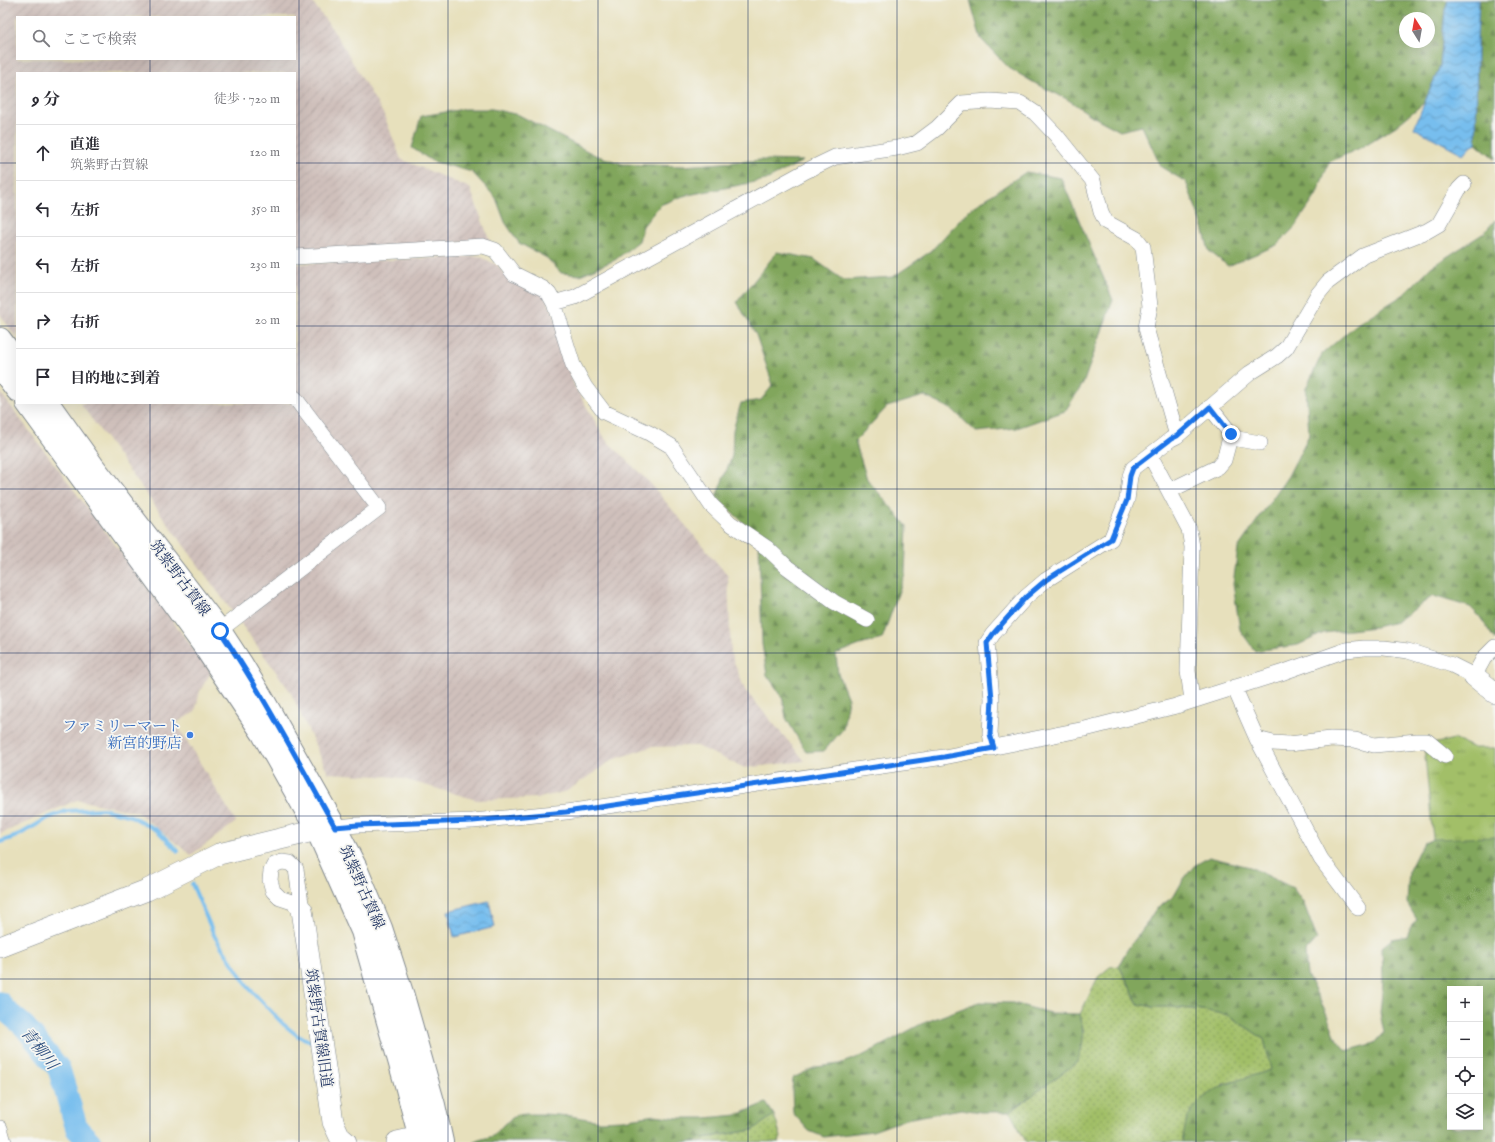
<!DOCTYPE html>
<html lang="ja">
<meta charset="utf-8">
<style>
:root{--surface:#fff;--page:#f7f7f7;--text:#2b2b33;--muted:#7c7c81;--line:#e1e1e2}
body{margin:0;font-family:"IM FELL English","Noto Serif JP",serif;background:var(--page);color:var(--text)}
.controls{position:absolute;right:12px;bottom:12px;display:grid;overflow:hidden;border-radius:0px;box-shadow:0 4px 16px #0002}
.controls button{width:36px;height:36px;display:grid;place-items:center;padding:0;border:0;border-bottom:1px solid var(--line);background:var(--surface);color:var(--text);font:20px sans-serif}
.compass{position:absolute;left:1399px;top:12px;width:36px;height:36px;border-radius:50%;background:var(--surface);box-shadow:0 4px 16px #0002;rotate:349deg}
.stop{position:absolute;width:12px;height:12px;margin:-9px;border:3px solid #1a73e8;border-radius:50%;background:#fff}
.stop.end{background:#1a73e8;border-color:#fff;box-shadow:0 1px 4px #0008}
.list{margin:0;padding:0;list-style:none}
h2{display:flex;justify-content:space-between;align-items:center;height:52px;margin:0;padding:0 16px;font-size:17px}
h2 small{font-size:13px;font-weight:400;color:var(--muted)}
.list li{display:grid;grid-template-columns:26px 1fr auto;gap:12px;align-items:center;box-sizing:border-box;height:56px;padding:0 16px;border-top:1px solid var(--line)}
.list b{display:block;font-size:15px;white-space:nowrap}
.list p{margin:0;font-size:13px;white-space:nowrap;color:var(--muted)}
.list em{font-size:13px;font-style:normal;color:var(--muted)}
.icon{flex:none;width:22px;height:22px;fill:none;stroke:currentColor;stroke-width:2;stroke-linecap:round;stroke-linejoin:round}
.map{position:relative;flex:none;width:1495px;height:1142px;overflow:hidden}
.search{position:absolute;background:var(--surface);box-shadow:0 4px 16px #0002;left:16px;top:16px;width:280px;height:44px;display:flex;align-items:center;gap:10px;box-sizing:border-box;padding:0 14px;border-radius:0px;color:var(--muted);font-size:15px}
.panel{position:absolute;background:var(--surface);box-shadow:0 4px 16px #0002;left:16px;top:72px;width:280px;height:332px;border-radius:0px}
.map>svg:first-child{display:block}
.industrial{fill:url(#industrial-furrows);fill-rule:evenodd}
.grass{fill:url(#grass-dots);stroke:#5e7762}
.forest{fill:url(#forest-firs);stroke:#4e6a5d;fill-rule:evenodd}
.park{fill:url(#park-tufts);stroke:#5e7762}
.water{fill:url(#water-waves);stroke:#4976a6}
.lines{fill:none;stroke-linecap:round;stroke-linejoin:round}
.stream{stroke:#77beee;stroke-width:4}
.river{stroke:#77beee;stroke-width:23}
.street-casing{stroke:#81888d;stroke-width:16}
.secondary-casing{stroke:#81888d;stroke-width:22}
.primary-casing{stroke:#81888d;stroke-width:24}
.street{stroke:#fff;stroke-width:15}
.secondary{stroke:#fff;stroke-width:21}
.primary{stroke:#fff;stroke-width:22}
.route{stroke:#1a73e8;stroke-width:5}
.grid{fill:none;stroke:#1b2f5e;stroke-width:1;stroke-opacity:0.55}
.shop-dot{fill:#3f7fe0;stroke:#f6f6f2;stroke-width:1.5}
.labels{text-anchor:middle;stroke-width:3.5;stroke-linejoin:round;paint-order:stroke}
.street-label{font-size:15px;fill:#1b2f5e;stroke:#f6f6f2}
.shop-label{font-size:15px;fill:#366cbe;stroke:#f6f6f2;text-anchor:end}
.water-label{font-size:16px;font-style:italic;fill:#325382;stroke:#f6f6f2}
</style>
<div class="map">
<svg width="1495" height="1142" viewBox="0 0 1495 1142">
<defs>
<pattern id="industrial-furrows" width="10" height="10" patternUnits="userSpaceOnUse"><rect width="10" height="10" fill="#cfc0bb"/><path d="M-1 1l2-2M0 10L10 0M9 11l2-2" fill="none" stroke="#b1a5a3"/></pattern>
<pattern id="grass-dots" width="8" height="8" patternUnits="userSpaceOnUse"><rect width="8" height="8" fill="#a2bf67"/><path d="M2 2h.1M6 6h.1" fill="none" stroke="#839c58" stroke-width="1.8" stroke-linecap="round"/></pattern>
<pattern id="forest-firs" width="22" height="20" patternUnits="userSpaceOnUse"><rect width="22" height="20" fill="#81a65c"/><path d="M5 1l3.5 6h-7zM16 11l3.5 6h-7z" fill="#69884f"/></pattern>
<pattern id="park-tufts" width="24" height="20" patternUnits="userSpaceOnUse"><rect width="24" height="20" fill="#a2bf67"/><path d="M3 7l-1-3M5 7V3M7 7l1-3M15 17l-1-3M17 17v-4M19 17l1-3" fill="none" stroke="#839c58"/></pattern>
<pattern id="water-waves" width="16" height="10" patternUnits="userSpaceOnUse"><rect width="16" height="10" fill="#77beee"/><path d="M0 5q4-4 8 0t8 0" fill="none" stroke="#619bc4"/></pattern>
</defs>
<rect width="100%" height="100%" fill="#f6f6f2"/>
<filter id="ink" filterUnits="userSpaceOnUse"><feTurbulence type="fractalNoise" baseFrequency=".025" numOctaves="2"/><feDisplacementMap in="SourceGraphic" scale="8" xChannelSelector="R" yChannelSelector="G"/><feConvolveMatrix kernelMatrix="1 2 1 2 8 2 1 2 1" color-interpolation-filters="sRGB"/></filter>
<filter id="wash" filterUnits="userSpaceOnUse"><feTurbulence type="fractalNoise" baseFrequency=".012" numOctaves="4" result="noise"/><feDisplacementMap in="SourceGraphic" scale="16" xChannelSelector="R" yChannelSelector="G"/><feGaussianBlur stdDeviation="0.9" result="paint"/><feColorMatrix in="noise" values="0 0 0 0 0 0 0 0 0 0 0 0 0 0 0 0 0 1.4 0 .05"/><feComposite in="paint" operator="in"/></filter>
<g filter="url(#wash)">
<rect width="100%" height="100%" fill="#e7e0bc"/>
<!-- industrial -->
<path class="industrial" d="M0,0H311L335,33L384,115L401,159L470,188L490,241L295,252V73H17V339L0,314ZM17,17H295V59H17Z
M479,256L497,265L510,279L543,293L555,316L563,354L575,387L606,440L650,483L728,576L731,654L745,690L805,761L745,768L696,746L651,747L612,760L567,791L539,798L477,800L396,777L328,773L290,691L80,403H295V264Z
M0,392L211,672L200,691L195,712L176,723L236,822L191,855L137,812L77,800L0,834Z"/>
<!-- grass -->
<path class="grass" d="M1119,966L1138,1004L1153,1007H1170L1202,1010L1228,1015L1264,1039L1271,1070L1247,1078L1224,1084L1189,1116L1182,1142H1026L1010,1112L1077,1062L1084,1033L1080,1014L1098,977L1110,967Z
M774,1115L781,1137L779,1142H692L698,1139L753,1130Z"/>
<!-- forest -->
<path class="forest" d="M970,0H1448L1445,10L1440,66L1425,102L1396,126L1360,148L1329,162L1316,196L1294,228L1277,245L1228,266L1209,251L1203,227L1186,182L1161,167L1142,126L1120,131L1092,116L1067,99L1038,85L1009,68L981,39ZM1405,18H1429V42H1405Z
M1479,0H1495V159L1476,143L1477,38Z
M464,109H492L519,115L595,155L623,164L683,166L761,160L803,161L766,180L683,196L660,205L643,226L639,241L615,260L580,275L561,273L547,258L519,243L505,222L496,198L472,172L432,161L412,148L421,116Z
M1026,172L1061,178L1113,300L1083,384L1065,411L1017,428L976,432L953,410L924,396L887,407L855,441L867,479L907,526L905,574L882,639L860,645L836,654L838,674L848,699L843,729L824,751L806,752L786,718L783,700L779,692L767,675L762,644L759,542L747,526L716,497L732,456L733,430L741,403L761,400L773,385L756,335L737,302L777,252L814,259L843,280L893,277L931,251L969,210Z
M1495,220V640L1480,617L1470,607L1433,596L1396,622L1375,627L1324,633L1298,645L1255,651L1240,630L1233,584L1238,548L1288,476L1309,435L1306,388L1322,354L1357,324L1403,295L1431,267L1484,233Z
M1473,833L1495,836V1142H1182C1184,1134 1185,1122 1189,1115C1206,1085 1241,1080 1271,1070L1264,1039L1228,1015L1202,1010L1170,1007H1153L1138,1004L1129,984L1119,966L1127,950L1145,926L1155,910L1174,896L1183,880L1194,866L1209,857L1250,867L1293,888L1304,904L1317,939L1305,952L1307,975L1325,1010L1337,1040L1346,1051L1375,1043L1384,1033L1380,1013L1383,981L1382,947L1392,939L1407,936L1412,924L1417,920L1407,903L1409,870L1418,852L1424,843L1433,839ZM1450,989H1480V1127H1450Z
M979,1002L1013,1003L1050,1013L1080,1014C1084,1034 1085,1044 1077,1062L1010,1112H981L961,1109L906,1119L873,1131L824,1137L809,1131L793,1113L792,1090L793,1078L816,1067L839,1064L864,1055L921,1024Z
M766,1103L774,1115L753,1130L698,1139L692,1142H475V1141L493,1136L504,1124L518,1114H544L571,1116L600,1121L622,1120L655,1115L678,1118H705L737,1115Z"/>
<!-- park -->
<path class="park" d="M1454,739L1474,748H1495V837L1433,839L1424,746Z"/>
<!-- water -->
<path class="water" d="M1448,0H1479L1477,38L1476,143L1463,154L1414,128L1440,66L1445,10Z
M489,901L495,927L454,937L448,911Z"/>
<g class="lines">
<!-- stream -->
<path class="stream" d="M0,842L17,836L48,818L67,811L103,809L131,816L158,831L178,851
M192,884L215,937L249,988L283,1024L298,1036L313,1042"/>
<!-- river -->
<path class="river" d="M0,1003L4,1009L24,1026L59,1069L77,1129L90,1142"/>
</g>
</g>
<g filter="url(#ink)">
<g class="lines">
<!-- street casing -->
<g class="street-casing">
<path id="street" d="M295,257L483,246L495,250L514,274L544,289L549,294L554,303L573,365L585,387L604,412L649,433L671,446L711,505L730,523L767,548L787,567L834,602L867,620
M554,303L575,297L806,171L835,157L897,148L917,143L937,128L962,103L990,101L1020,103L1035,113L1056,135L1093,181L1101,212L1106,222L1137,239L1143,247L1150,306L1146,328L1177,436
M1231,434L1238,439L1260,443
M1150,455L1189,529L1192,547L1188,671L1192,700
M1169,491L1218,467L1224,460L1231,434L1210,407
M212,636L379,508L295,398
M1234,687L1257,739L1273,743L1289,744L1331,739L1355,740L1374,745L1417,741H1427L1445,756
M1257,739L1321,859L1358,908
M993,748L990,733L992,699L987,643L993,634L1026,597L1046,580L1111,539L1127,500L1130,476L1133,468L1171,439L1177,436L1250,373L1277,356L1286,348L1318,294L1328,282L1363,256L1427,231L1439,224L1459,189L1464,184
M327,828L358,825L473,821L566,812L944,757L1085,729L1176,706L1284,672L1346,650L1364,648H1384L1408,651L1452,665L1474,676L1484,658L1495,647
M282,862L290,863L296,869L302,910L292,902L280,898L273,891L270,880L271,871L274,865Z
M0,1128L4,1142"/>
</g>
<!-- secondary casing -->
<g class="secondary-casing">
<path id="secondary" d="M1474,676L1495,693
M302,910L333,1122L340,1137L346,1142
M0,947L147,890L219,854L317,830
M397,1142L437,1133"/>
</g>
<!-- primary casing -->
<g class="primary-casing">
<path id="primary" d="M0,339L17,362
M0,367L17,390
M27,403L202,643L263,734L317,830L362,931L406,1085L421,1142
M48,403L93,466L220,631L241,663L265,703L335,827L356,868L381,928L403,996L434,1105L442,1142"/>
</g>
<!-- street -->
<use href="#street" class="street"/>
<!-- secondary -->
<use href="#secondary" class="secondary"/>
<!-- primary -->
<use href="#primary" class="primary"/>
</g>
</g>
<g class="lines" filter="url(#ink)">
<!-- route -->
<path class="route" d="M220,631C263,694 298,761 335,827L358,825L473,821L566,812L944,757L994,748L990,734L992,699L987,643L993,634L1026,597L1046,580L1111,539L1127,500L1130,476L1133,468L1171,439L1177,436L1210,407L1231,434"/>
</g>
<!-- grid -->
<path class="grid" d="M150,0V17M299,0V1142M448,0V1142M598,0V1142M748,0V1142M897,0V1142M1046,0V1142M1196,0V1142M1346,0V1142M150,59V73M0,163H17M295,163H1495M0,326H17M295,326H1495M150,403V1142M0,489H1495M0,653H1495M0,816H1495M0,979H1495"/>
<!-- markers -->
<circle class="shop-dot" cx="190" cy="735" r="4"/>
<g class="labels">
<!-- street labels -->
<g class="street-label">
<text transform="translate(180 578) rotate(53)" y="5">筑紫野古賀線</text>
<text transform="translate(362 887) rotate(66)" y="5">筑紫野古賀線</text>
<text transform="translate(319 1028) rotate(82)" y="5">筑紫野古賀線旧道</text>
</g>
<!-- shop labels -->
<g class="shop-label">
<text x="182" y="731">ファミリーマート<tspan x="182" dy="17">新宮的野店</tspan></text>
</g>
<!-- water labels -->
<g class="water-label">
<text transform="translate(40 1048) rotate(52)" y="6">青柳川</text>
</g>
</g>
</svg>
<div class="controls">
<button>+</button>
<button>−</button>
<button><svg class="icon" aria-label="locate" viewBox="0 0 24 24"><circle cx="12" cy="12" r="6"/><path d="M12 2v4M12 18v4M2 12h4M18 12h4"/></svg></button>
<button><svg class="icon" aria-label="layers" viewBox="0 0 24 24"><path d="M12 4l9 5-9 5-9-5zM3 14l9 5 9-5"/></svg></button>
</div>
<svg class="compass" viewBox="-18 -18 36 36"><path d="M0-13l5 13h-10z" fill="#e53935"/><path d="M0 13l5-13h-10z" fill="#7c7c81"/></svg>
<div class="stop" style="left:220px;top:631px"></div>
<div class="stop end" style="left:1231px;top:434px"></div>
<div class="search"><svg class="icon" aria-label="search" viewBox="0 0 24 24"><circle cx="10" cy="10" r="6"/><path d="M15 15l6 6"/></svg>ここで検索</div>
<section class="panel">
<h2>9 分<small>徒歩 · 720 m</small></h2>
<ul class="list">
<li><svg class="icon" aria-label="ahead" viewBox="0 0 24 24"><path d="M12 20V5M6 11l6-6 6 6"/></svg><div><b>直進</b><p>筑紫野古賀線</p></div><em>120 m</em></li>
<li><svg class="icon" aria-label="left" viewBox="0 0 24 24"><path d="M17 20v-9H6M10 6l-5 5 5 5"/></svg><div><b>左折</b></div><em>350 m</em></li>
<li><svg class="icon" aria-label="left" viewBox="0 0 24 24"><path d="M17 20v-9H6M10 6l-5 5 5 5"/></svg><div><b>左折</b></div><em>230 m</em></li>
<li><svg class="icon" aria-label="right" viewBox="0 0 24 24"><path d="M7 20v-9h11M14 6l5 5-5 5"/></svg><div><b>右折</b></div><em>20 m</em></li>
<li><svg class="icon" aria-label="arrive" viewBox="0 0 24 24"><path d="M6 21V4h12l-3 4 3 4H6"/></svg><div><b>目的地に到着</b></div></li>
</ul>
</section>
</div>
